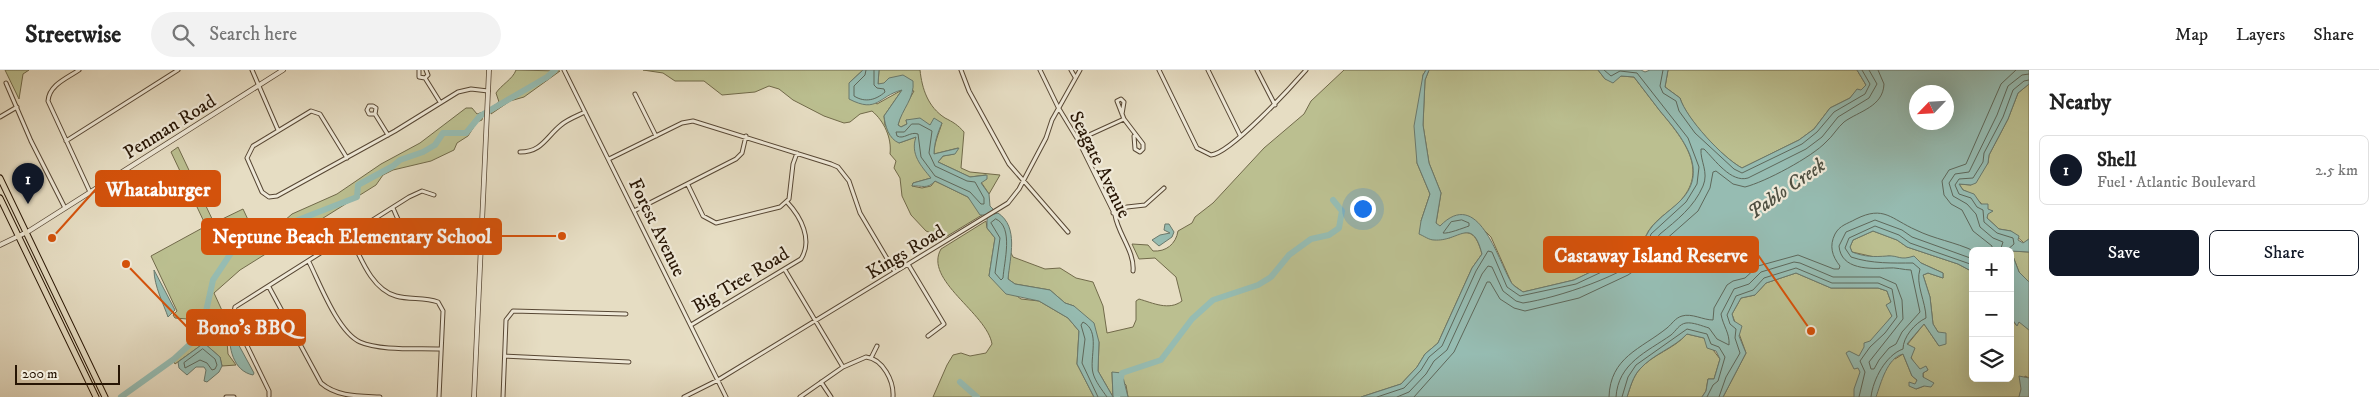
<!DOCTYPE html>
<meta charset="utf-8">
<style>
:root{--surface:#fff;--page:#f2f2f2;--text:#222;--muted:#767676;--line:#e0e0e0;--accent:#111827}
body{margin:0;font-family:"IM FELL DW Pica",serif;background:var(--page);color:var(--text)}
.controls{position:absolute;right:15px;bottom:15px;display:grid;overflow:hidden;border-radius:8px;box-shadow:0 5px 20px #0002}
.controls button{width:45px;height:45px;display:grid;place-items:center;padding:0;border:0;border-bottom:1px solid var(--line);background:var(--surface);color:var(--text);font:25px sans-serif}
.compass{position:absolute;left:1909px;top:15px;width:45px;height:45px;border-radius:50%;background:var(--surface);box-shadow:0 5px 20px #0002;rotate:245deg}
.scale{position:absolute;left:15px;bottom:12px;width:105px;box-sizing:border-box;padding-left:5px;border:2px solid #271504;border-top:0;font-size:14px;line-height:18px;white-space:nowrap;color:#271504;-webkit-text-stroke:4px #efe9d8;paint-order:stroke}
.you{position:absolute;left:1362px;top:138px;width:18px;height:18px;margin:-12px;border:4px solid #fff;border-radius:50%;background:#1a73e8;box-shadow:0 0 0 8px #1a73e833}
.badge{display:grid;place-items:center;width:32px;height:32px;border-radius:50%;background:var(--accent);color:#fff;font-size:16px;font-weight:700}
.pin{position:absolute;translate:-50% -41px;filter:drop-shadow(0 1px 2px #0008)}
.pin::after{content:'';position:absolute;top:26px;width:18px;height:15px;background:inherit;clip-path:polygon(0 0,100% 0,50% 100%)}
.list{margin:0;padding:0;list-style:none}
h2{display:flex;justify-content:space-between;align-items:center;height:65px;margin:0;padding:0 20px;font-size:21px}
h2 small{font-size:16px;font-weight:400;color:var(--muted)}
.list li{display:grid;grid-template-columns:32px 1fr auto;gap:15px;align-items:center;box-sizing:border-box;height:70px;margin:0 10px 10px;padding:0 10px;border:1px solid var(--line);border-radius:8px}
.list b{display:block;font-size:19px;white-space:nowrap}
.list p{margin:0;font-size:16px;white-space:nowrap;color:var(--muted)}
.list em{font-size:16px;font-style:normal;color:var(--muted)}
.actions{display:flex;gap:10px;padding:15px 20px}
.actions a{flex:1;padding:11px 0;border:1px solid var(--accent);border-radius:8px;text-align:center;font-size:18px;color:var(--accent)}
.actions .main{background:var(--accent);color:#fff}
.icon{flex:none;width:28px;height:28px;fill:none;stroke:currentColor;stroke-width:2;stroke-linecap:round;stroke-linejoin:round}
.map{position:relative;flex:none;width:2029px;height:327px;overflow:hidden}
header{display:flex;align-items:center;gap:30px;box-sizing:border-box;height:70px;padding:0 25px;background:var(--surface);border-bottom:1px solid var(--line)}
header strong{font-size:24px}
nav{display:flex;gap:28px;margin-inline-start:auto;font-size:18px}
.search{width:350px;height:45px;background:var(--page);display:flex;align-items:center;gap:12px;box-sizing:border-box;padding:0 18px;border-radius:28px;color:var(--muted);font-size:19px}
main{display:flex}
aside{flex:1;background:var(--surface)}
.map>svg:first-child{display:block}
.green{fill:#bbbf90;stroke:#716a4a}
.water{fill:#96bcb2;stroke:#6a796c;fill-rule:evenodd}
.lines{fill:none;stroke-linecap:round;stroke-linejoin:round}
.shore{stroke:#5e685b;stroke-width:1}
.river{stroke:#96bcb2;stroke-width:6}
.minor-casing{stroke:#574734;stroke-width:5}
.tertiary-casing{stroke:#574734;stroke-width:5.5}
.trunk-casing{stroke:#271504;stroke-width:7}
.minor{stroke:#efe9d8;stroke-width:3}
.tertiary{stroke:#efe9d8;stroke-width:4}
.trunk{stroke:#e6ddc3;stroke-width:5}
.labels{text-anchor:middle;stroke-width:4.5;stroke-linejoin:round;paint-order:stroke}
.street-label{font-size:19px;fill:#271504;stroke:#efe9d8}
.water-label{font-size:20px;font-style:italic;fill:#4e4f41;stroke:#efe9d8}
.leader{fill:none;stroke:#d5520b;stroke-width:2}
.callout-dot{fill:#d5520b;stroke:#efe9d8;stroke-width:2}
.callout{fill:#d5520b;stroke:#d5520b;stroke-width:2}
.callout-label{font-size:20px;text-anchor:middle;font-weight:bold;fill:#fff}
</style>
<header>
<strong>Streetwise</strong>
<div class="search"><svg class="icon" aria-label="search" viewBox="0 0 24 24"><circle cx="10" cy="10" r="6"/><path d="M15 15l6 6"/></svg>Search here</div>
<nav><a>Map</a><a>Layers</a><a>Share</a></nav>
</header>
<main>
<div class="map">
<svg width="2029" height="327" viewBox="0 0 2029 327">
<rect width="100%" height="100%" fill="#e6ddc3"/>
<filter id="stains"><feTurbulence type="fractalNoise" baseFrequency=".004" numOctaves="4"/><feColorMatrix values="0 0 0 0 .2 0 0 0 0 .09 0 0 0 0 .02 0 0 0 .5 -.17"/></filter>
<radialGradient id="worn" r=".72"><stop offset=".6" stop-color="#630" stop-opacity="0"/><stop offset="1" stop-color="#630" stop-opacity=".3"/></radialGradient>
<!-- green -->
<path class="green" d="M5,0H29L23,4L19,29Z
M516,0L560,1L524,27L510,31L491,44L492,37L499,32L496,23C501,15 513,9 516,0Z
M643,0H863L849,13L877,34L902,20L884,46L885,55L899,73L916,67L920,92L931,108L913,113L912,116L922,118L931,116L935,111L968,127L982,145L944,168L926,161L911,145L902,126L900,108L894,98L896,91L890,84C892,68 884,51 872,41L860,44L850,52L844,53L824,46L793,30L779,19L769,16L755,22L722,25L704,11H675L663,3Z
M879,0H920C922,19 928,37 945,48C953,52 958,55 964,62L961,98L970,102L1000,105L989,124L981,112L986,105L970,107L938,92L943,86L954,84L958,78L934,84C934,73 939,63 942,53L930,55L906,50L907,54L901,57L898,55L901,44L914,21L878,14Z
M1344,0H1426L1423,5L1417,93L1430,124L1421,151L1449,168C1470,157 1476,163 1482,184L1472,198L1438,273L1425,284L1417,297L1401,314L1361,327H1128L1126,315L1112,302L1113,327L1098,301L1099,272L1074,236L1065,233L1050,220L1015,214L1008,209L1010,181L1013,187L1045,199L1060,198L1076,208L1093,212L1103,236L1107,263L1133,257L1136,250V231L1139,229C1153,233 1169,241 1182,231L1176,207L1155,188L1139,189L1132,174L1148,175L1153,181C1166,182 1176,174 1178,161L1192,153L1195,147L1213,133L1264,78L1304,44L1311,31Z
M1429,0H1598L1605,9L1621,6L1634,7C1643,18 1651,30 1660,41C1684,70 1712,103 1675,136C1663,146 1647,156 1644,172L1620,188L1574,210L1523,222L1512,214L1491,167L1473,149L1439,157L1436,153L1441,123L1429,93L1423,55L1425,10Z
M1668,0H1857L1866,15L1861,21L1857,20L1850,28L1830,38L1814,59L1799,70L1742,98C1723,88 1686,49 1680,28L1665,17Z
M2029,14V169L2024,173L2011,161L1999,159L1987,148L1988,139C1978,132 1975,124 1963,120L1959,114L1971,115L1988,93L1989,85L2008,49L2018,23Z
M466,38H472L477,44L483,42L482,50L477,52L468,66L457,73L454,80L431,91L393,100L383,105L376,115L240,200L214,223L225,247L228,284L236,295L222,296L220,287L204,273L175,294L172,288L195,268V261L187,249L175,248L173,245L177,241L151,186L206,156L171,82L178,77L214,153L243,139L251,156L258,153L284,151L292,144L337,124L381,94L420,73Z
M986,151L987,158L995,168L989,206L1021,229L1039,231L1068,248L1079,261L1077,294L1094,327H933L947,295L953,285L961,283L970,286L986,283L992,274C987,243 923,210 941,179Z
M1873,161L1897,170L1907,177L1958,194L1973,202V308H2010V246L2016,255L2019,251L2029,260V308L2025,306L2019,327H1723L1746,283L1732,244L1741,228L1755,225L1766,213L1796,203L1831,218H1878L1887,221L1891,232L1887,235L1892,246L1881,260L1895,289L1903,284L1912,306L1917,310L1916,319L1924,316L1923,303L1928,300L1926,297L1920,300C1912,292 1910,285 1907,275L1924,254L1939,276L1938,262L1933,254L1930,227L1923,205L1928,203L1943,208V203L1921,193L1889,186L1879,188L1852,182L1850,177L1853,170Z
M2011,181L2029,182V212L2019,202Z
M1687,264L1704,268L1720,289L1714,309H1708L1706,321L1702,327H1627C1630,318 1633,306 1640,299C1653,284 1674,279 1687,264Z"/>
<!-- water -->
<path class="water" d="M863,0H879L878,14L884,13L889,8L903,5L913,11C915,28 902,39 898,55L901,57L907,54L906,50L920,48L930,55L934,48L942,53C938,62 934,73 934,84L959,78L955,84L943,86L938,92L970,107L987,105V109L981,113L989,124L990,136L993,139L994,144L998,143C1019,157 1010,187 1008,209L1015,214L1050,220L1065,233L1074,236L1094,253L1099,272L1098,301L1113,327H1094L1077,294L1079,261L1068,248L1039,231L1006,224L989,206L995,168L987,158V145H980L968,127L935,111C927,120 922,115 912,116L913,113L931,108C921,96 910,84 916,67L899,73C889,69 885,56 884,46L902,20C878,26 878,44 849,29V13Z
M1426,0H1429L1425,10L1423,55L1429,93L1441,123L1436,153L1440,156C1478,117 1497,188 1511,212C1513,216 1519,219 1523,222L1574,210L1620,188L1644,172C1648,155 1665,145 1678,133C1712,102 1682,67 1660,41C1651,30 1643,18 1634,7L1621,6L1613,13L1605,9L1598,0H1641L1645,2L1650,0H1668L1665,17L1680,28C1686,48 1723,88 1742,98L1799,70L1814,59L1830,38L1850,28L1857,19L1861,20L1866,15L1857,0H2029V14L2018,23L2008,49L1989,85L1988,93L1976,113L1971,115L1959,114L1963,120L1974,124L1981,134H1988V139L1993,141L1988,144L1987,148L1999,159L2011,161L2019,166L2018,170L2023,173L2029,169V182L2011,181L2019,202L2029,212V260L2019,252L2017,256L2010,246V181H1973V202L1958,194L1907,177L1897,170L1873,161L1853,170L1850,177L1852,182C1865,187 1874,187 1887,186C1899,185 1899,191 1914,186L1921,193L1943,203V208L1928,203L1923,205L1930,227L1933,254L1938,262L1946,263V274L1939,276L1924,254L1907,274L1915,278L1911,288L1920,299L1926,296L1928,300L1923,303V307L1934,313L1931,317L1924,316L1916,319L1909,316V312L1915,314L1917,310L1912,306L1903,284C1887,288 1881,313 1876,327H1854V319L1860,302L1858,298L1854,299L1846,283L1849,281L1859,286L1864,277V273L1870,271L1892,246L1886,235L1891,232L1887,221L1878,218H1831L1796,203L1766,213L1755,225L1741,228L1732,244L1734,251L1742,256L1739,266L1746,283L1723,327H1702L1706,321L1708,309H1714L1720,289L1716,281L1707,278L1704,268L1687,264C1674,278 1653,284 1640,299C1633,306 1630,318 1627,327H1361L1401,314L1417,297L1425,284L1438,273L1472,198L1482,184C1472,145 1459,172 1434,170C1429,170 1424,166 1419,164L1421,151L1430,124L1417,93L1414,56L1423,5ZM1916,22H1946V52H1916Z
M1165,154H1169L1174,162L1172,167L1159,176L1152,170L1160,165L1170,163L1164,160Z
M154,200L175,240L168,247C164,235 154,216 154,200Z
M230,259L254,303L253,305C233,301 228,277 230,259Z
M204,273L220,287L222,296L219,302L207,312L204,311L206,300L204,297H196L187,305L179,298L178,292Z
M1112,302L1122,303L1128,327H1113Z
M2019,306L2029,308V327H2019L2021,319Z"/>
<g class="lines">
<!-- shore -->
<path class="shore" d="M866,0L865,5L854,16V26C865,33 876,30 885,22L884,19L877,18L874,15V0
M1663,0L1660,16L1663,23L1676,31L1679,41L1695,63L1734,99L1742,103L1802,74L1817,62L1834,42L1865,24L1870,14L1862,0
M912,54H919L932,61L929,83L935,96L967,111L975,112L984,128V134H981L970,122L935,106L921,87L918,64C910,61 904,70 897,66L896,62H904Z
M996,149C1014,157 1004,192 1003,208L1001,210L995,203L1000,168L991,153Z
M1462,150L1469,153V156C1463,158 1448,164 1443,163L1451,152Z
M1992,181V176L1973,161L1962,140L1951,134L1944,125L1942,111L1949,100L1966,94L2001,14L2016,0
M2000,181L2003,172L1993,168L1980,157L1976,144L1967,134L1953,126L1949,113L1955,104L1969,102L1997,45L2008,16L2022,5L2029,4
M2006,181L2014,174L2013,168L1997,163L1984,152L1983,140L1977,137L1971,128L1959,124L1955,115L1959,109L1973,108L1983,92L1984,83L2003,47L2013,20L2024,11L2029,10
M203,279L215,289L217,295L215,299L212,300L207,293L200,290L185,298L184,293Z
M1098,327L1082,293L1085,269L1081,255L1083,252C1101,261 1089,288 1093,303C1095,311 1102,320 1107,327
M1377,327L1404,318L1421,300L1429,287L1442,276L1476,201L1488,181L1492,182L1507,217L1520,226L1576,214L1623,192L1647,176L1651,164L1686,132L1697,114L1699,97L1688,68L1637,3L1620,1L1611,6L1604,0
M1397,327L1409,322L1426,304L1434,291L1447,280L1482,204L1488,196L1492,197L1503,221L1516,231L1523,233C1557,228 1627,205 1652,180C1657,175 1655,169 1660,164C1677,150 1694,137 1703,116C1709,102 1700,91 1701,79H1704C1715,90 1731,113 1748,108L1806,79L1822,67L1838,47L1869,28L1877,14L1869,0
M1414,327L1454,282L1487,212H1490L1500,229L1514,238L1525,241L1579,228L1628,205L1656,186L1664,171L1698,141L1710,118L1713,102L1716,101L1733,114L1745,117C1765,112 1812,87 1826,72C1833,66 1837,58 1844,52C1859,41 1883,37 1884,14L1878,0
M1609,327C1610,287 1641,279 1667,258C1672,254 1675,248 1682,246C1692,243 1703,250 1713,250L1714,238L1727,215L1733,211L1745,208L1758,196L1798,185L1834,199H1839L1840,196C1832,186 1829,176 1835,164C1840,155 1847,154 1856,149C1884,135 1891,149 1916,160C1934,169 1955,172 1974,181
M1616,327C1618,293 1647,282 1671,265C1676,261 1679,254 1686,253C1693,252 1702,256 1709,258L1717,269L1729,275C1730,263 1723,256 1721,244L1734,219L1749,214L1761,202L1794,192L1800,193L1833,207H1880L1896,214L1902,230L1903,249L1869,292L1871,299H1874L1879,290L1889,278L1896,274L1902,262L1920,242L1911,200C1904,200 1895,197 1888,198C1870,199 1841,200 1839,176L1846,162L1875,150L1902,160L1912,167L1973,189
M1622,327L1628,307L1636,295L1687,259L1707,264L1711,274L1719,277L1725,287L1718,311L1713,315L1707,327
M1719,327L1726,307L1740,283L1735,268L1736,259L1730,254L1727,245L1736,226L1753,220L1764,208L1796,198L1832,213H1878L1892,219L1897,247L1885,263L1870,277L1860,291L1865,302L1859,327
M1871,327C1873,309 1886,285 1903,279C1903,267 1915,253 1926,248C1926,232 1915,214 1920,199L1913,193C1893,193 1872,194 1851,187L1845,178L1849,168L1875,156L1899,165L1910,173L1973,195"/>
<!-- river -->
<path class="river" d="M960,312L977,327
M121,327L174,289L201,264L213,210L231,183L246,168L258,163L279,162L298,150L357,127L358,115L393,96L400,90L423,82L435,75L443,63H466L480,46L547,7L555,0
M1117,327L1122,303L1161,290L1192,249L1213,230L1258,215L1271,207L1289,185L1311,169L1329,165L1339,158L1342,141L1333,130"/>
<!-- minor casing -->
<g class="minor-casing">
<path id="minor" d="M79,0C67,8 49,15 48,31L90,122
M252,0L278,60
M419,0V7L425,8
M426,0L428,5L425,8L440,32
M564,0L726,327
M961,0L969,21L1009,94L1068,162
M1040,0L1058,37L1078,70L1115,145C1118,164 1135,182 1133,201
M1071,0L1075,7
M1159,0L1197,78L1211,85C1231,83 1291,17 1306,0
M1208,0L1240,65
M1257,0L1275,35
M6,13L31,71L65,138
M635,24L656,66
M375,44H369L367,40L369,36H373L376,38L375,44L388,65
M1122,44L1124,32L1121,29L1117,31L1124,49
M0,47L17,37
M1078,70L1124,49L1143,74V79L1140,82L1135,79L1134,66
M66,71L178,0
M520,82C542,82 546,67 561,55C568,49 577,46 585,42
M347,88L320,44L311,41L253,76L247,88L262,122L269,127L277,126L395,61L458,22L471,19L488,21
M609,89L682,53L693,51L831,94L838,97L849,111L860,143L895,202
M688,115L703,146L716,153L780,137L789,129L793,94L797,83
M393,138C398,149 403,164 412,172C425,184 462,181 480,182
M634,141L736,89L742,83L746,66
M1113,143L1127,137L1145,135L1164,118
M350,166C360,186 371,219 396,226C410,230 424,227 438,232L443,241L439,327
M309,192C320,214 338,262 360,272C380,281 419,278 441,279
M908,194L944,254L928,266
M785,200L843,297
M269,217L321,313C337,327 359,326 380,327
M691,255L801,189C813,170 801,147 787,132
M505,286L629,292
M871,288L877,276
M821,312L831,327
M269,326V321L233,247L235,237L409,127L422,121L434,125
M226,327H234
M503,327L506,250L513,241L626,244
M684,327L718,310L1008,133L1019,119L1046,68L1052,50L1080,0
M800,327L843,297L866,287C883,289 894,311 893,327"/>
</g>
<!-- tertiary casing -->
<g class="tertiary-casing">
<path id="tertiary" d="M0,175L29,161L283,0
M474,327L489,0"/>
</g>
<!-- trunk casing -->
<g class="trunk-casing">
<path id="trunk" d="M0,108L105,327
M0,128L96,327"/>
</g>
<!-- minor -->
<use href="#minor" class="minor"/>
<!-- tertiary -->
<use href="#tertiary" class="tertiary"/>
<!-- trunk -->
<use href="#trunk" class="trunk"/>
</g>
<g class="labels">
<!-- street labels -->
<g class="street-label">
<text transform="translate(169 56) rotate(-32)" y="7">Penman Road</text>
<text transform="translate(1101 94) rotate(64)" y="7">Seagate Avenue</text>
<text transform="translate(658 157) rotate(64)" y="7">Forest Avenue</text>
<text transform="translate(905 181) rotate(-31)" y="7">Kings Road</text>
<text transform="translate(740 209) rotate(-31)" y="7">Big Tree Road</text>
</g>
<!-- water labels -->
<g class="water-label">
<text transform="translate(1786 118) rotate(-35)" y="7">Pablo Creek</text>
</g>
</g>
<!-- callouts -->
<path class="leader" d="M52 168L96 119M562 166L501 166M1811 261L1758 185M126 194L187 257"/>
<g class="callout-dot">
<circle cx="52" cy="168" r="5"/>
<circle cx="562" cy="166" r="5"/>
<circle cx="1811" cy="261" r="5"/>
<circle cx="126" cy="194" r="5"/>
</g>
<g class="callout">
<rect x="96" y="101" width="124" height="35" rx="5"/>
<rect x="202" y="149" width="299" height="35" rx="5"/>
<rect x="1544" y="167" width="214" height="35" rx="5"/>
<rect x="187" y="240" width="118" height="35" rx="5"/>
</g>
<g class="callout-label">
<text x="158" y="126">Whataburger</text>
<text x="352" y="173">Neptune Beach Elementary School</text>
<text x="1651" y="192">Castaway Island Reserve</text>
<text x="246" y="264">Bono's BBQ</text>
</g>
<rect width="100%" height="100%" filter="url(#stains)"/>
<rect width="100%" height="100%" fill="url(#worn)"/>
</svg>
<div class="controls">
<button>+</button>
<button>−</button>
<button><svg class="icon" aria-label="layers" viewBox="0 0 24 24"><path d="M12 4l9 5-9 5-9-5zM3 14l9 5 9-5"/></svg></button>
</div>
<svg class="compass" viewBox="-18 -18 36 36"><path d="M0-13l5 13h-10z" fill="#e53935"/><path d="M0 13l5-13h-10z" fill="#767676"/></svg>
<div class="scale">200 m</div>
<div class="you"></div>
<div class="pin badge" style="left:28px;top:134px">1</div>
</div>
<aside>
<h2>Nearby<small></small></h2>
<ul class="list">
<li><span class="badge">1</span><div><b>Shell</b><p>Fuel · Atlantic Boulevard</p></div><em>2.5 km</em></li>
</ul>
<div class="actions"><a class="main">Save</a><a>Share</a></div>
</aside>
</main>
